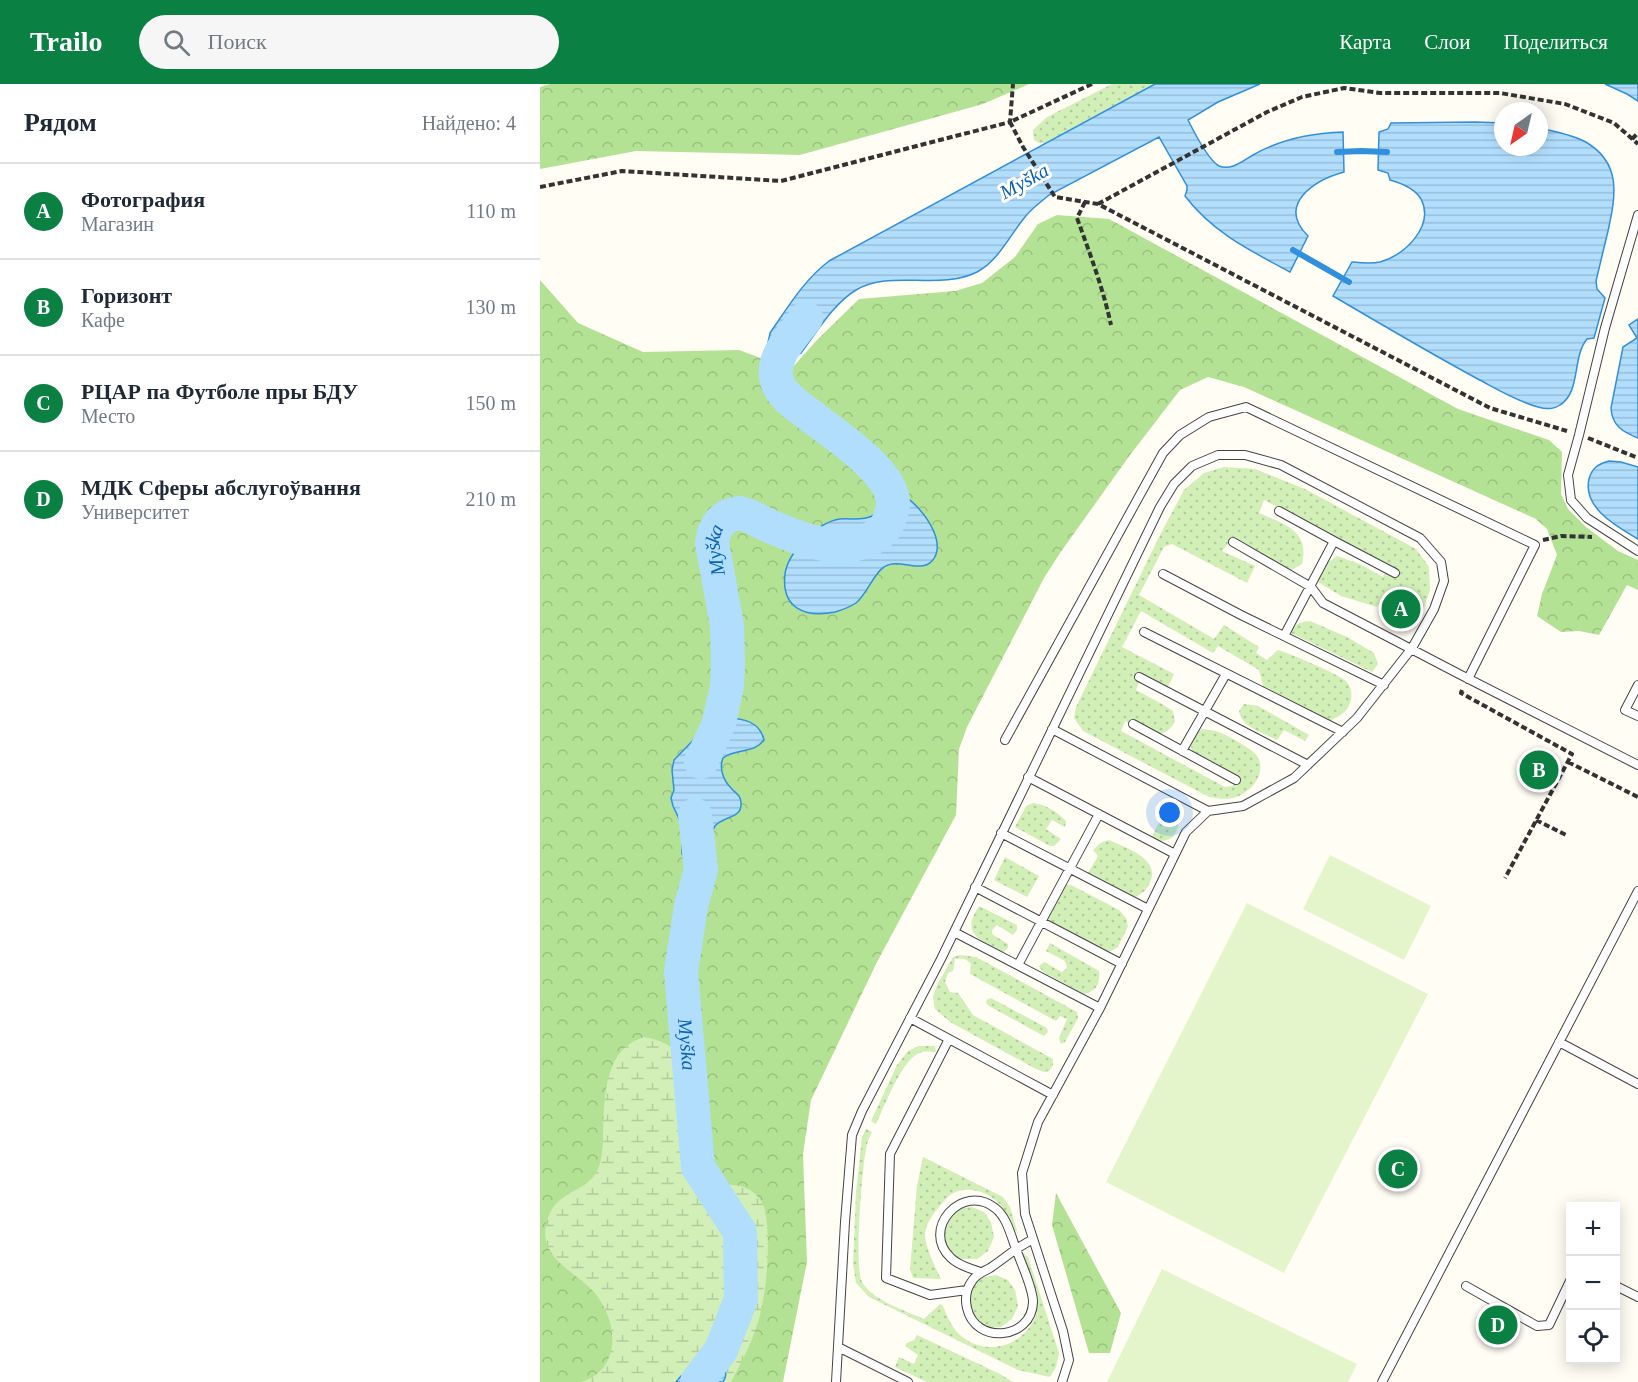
<!DOCTYPE html>
<html lang="ru">
<meta charset="utf-8">
<style>
:root{--surface:#fff;--page:#f6f6f7;--text:#1f2937;--muted:#747a83;--line:#e0e1e3;--accent:#0b8043}
body{margin:0;font-family:Georgia,serif;background:var(--page);color:var(--text)}
.controls{position:absolute;right:18px;bottom:18px;display:grid;overflow:hidden;border-radius:0px;box-shadow:0 3px 15px #0003}
.controls button{width:54px;height:54px;display:grid;place-items:center;padding:0;border:0;border-bottom:2px solid var(--line);background:var(--surface);color:var(--text);font:30px sans-serif}
.compass{position:absolute;left:954px;top:18px;width:54px;height:54px;border-radius:50%;background:var(--surface);box-shadow:0 3px 15px #0003;rotate:214deg}
.you{position:absolute;left:630px;top:729px;width:21px;height:21px;margin:-15px;border:4px solid #fff;border-radius:50%;background:#1a73e8;box-shadow:0 0 0 9px #1a73e833}
.badge{display:grid;place-items:center;width:39px;height:39px;border-radius:50%;background:var(--accent);color:#fff;font-size:20px;font-weight:700}
.pin{position:absolute;translate:-50% -50%;border:3px solid #fff;box-shadow:0 2px 6px #0006}
.list{margin:0;padding:0;list-style:none}
h2{display:flex;justify-content:space-between;align-items:center;height:78px;margin:0;padding:0 24px;font-size:26px}
h2 small{font-size:20px;font-weight:400;color:var(--muted)}
.list li{display:grid;grid-template-columns:39px 1fr auto;gap:18px;align-items:center;box-sizing:border-box;height:96px;padding:0 24px;border-top:2px solid var(--line)}
.list b{display:block;font-size:22px;white-space:nowrap}
.list p{margin:0;font-size:20px;white-space:nowrap;color:var(--muted)}
.list em{font-size:20px;font-style:normal;color:var(--muted)}
.icon{flex:none;width:33px;height:33px;fill:none;stroke:currentColor;stroke-width:2;stroke-linecap:round;stroke-linejoin:round}
.map{position:relative;flex:none;width:1098px;height:1298px;overflow:hidden}
header{display:flex;align-items:center;gap:36px;box-sizing:border-box;height:84px;padding:0 30px;background:var(--accent);color:#fff}
header strong{font-size:28px}
nav{display:flex;gap:33px;margin-inline-start:auto;font-size:21px}
.search{width:420px;height:54px;background:var(--page);display:flex;align-items:center;gap:15px;box-sizing:border-box;padding:0 21px;border-radius:33px;color:var(--muted);font-size:22px}
main{display:flex}
aside{flex:1;background:var(--surface)}
.map>svg:first-child{display:block}
.grass{fill:url(#grass-dots)}
.forest{fill:url(#forest-crowns)}
.wetland{fill:url(#wetland-marsh)}
.pitch{fill:#e5f5cb}
.water{fill:url(#water-rules);stroke:#3090dd;stroke-width:1.5}
.lines{fill:none;stroke-linecap:round;stroke-linejoin:round}
.stream{stroke:#3090dd;stroke-width:6}
.river{stroke:#b2defd;stroke-width:34}
.lane-casing{stroke:#444;stroke-width:10}
.path{stroke:#333;stroke-width:4;stroke-dasharray:6 3;stroke-linecap:butt}
.lane{stroke:#fff;stroke-width:8}
.labels{text-anchor:middle;stroke-width:6;stroke-linejoin:round;paint-order:stroke}
.water-label{font-size:20px;font-style:italic;fill:#0961b4;stroke:#fff}
</style>
<header>
<strong>Trailo</strong>
<div class="search"><svg class="icon" aria-label="search" viewBox="0 0 24 24"><circle cx="10" cy="10" r="6"/><path d="M15 15l6 6"/></svg>Поиск</div>
<nav><a>Карта</a><a>Слои</a><a>Поделиться</a></nav>
</header>
<main>
<aside>
<h2>Рядом<small>Найдено: 4</small></h2>
<ul class="list">
<li><span class="badge">A</span><div><b>Фотография</b><p>Магазин</p></div><em>110 m</em></li>
<li><span class="badge">B</span><div><b>Горизонт</b><p>Кафе</p></div><em>130 m</em></li>
<li><span class="badge">C</span><div><b>РЦАР па Футболе пры БДУ</b><p>Место</p></div><em>150 m</em></li>
<li><span class="badge">D</span><div><b>МДК Сферы абслугоўвання</b><p>Университет</p></div><em>210 m</em></li>
</ul>
</aside>
<div class="map">
<svg width="1098" height="1298" viewBox="0 0 1098 1298">
<defs>
<pattern id="grass-dots" width="8" height="8" patternUnits="userSpaceOnUse" patternTransform="scale(1.5)"><rect width="8" height="8" fill="#d2efb8"/><path d="M2 2h.1M6 6h.1" fill="none" stroke="#b3cc9d" stroke-width="1.8" stroke-linecap="round"/></pattern>
<pattern id="forest-crowns" width="20" height="18" patternUnits="userSpaceOnUse" patternTransform="scale(1.5)"><rect width="20" height="18" fill="#b4e295"/><path d="M2 6a3 3 0 1 1 6 0M12 15a3 3 0 1 1 6 0" fill="none" stroke="#9ac17f"/></pattern>
<pattern id="wetland-marsh" width="20" height="14" patternUnits="userSpaceOnUse" patternTransform="scale(1.5)"><rect width="20" height="14" fill="#d2efb8"/><path d="M1 5h8M5 5V1M11 12h8M15 12V8" fill="none" stroke="#b3cc9d"/></pattern>
<pattern id="water-rules" width="6" height="5" patternUnits="userSpaceOnUse" patternTransform="scale(1.5)"><rect width="6" height="5" fill="#b2defd"/><path d="M0 2.5h6" fill="none" stroke="#98bdd8"/></pattern>
</defs>
<rect width="100%" height="100%" fill="#fffdf4"/>
<!-- grass -->
<path class="grass" d="M572,0H615L505,59H499L494,56L493,46L507,33Z
M684,383L715,385L765,405L876,465L889,483L890,506L883,526L847,507L837,523L801,512L778,498L785,481L797,472L820,480L843,493L848,482L724,416L719,429C744,440 770,446 762,480L750,487L700,461L688,460L682,467L715,482L707,499L632,460L624,463L599,511L674,555L684,541L719,563L716,569L727,576L738,566C749,569 800,591 806,597C815,607 812,623 802,630C798,633 793,635 789,637L771,630L724,605L719,586L678,562L673,569L601,527L582,563L634,590L625,609L600,596L596,606L622,620L633,627L635,638C620,661 604,647 585,637L581,647L685,703L692,702L695,700L694,692L655,671L651,664L653,652L662,645C667,646 672,646 676,647C685,650 713,665 717,672C728,689 710,710 693,714C685,716 677,714 669,713L543,647L534,634L536,623L620,451L644,406L664,389Z
M770,537L807,553L834,569L838,580L832,588L751,549C755,539 760,538 770,537Z
M704,620L718,622L769,651L765,657L744,646L737,656C724,649 701,643 699,627Z
M493,719C507,721 516,727 526,737L525,743L512,736L506,745L521,755L514,762H510L475,743L486,722Z
M628,719C632,722 636,725 638,729C641,734 639,738 638,743C634,757 623,759 611,755Z
M569,756C584,763 619,774 611,796C607,805 604,809 595,813L582,808L548,789L558,772L553,766L560,759Z
M465,773L499,792L487,813L454,796Z
M524,800L531,801L579,826L586,834L588,842L578,863L571,867L561,866L516,842L508,835L506,829Z
M439,822L477,841V846L473,851L457,841L452,846V850L468,860V864L463,869C440,855 420,851 439,822Z
M510,859L559,887C560,901 557,906 544,910L503,888L499,882L504,878L522,888L527,884L525,877L506,867Z
M420,871L436,873L537,928L538,934L525,958L521,960L519,954L527,935L520,932L516,937L430,890L431,880C426,874 422,874 415,875L413,887L408,889L405,898L410,908L418,909L433,931L513,975V981L509,987L504,988L496,985L410,938L395,925L393,913L397,901L413,873Z
M451,914L507,944L508,948L504,952L449,922L446,919L447,916Z
M379,962H395L396,968C392,968 386,967 382,968C362,973 345,1022 336,1040L331,1037L357,981L368,967Z
M326,1045L332,1048C330,1052 328,1056 327,1060C322,1080 314,1183 322,1198C332,1216 366,1227 384,1235L400,1220L403,1222C407,1232 411,1242 419,1250C439,1270 472,1266 489,1244C493,1238 496,1234 497,1227C498,1218 485,1180 482,1169L488,1173L519,1269L516,1283L510,1293L478,1286L329,1213L316,1199L313,1180L316,1109L322,1053Z
M383,1073L463,1113L470,1123L477,1147L472,1148C469,1141 468,1133 464,1126C455,1111 433,1101 416,1108C409,1110 404,1117 399,1123C393,1130 385,1141 385,1151C385,1162 396,1185 401,1195L373,1194L370,1185L377,1102Z
M432,1123L444,1128L451,1138L454,1153L448,1167L437,1175H420L404,1164V1136L414,1125Z
M456,1191L468,1196L475,1206L478,1222L472,1235L461,1243L444,1244L428,1232V1204L439,1194Z
M377,1251L460,1290L473,1298H387L355,1283L359,1273L374,1280L378,1271L365,1262L367,1259L374,1256Z"/>
<!-- forest -->
<path class="forest" d="M10,0H489L443,20L260,71L96,67L0,85V3Z
M517,131L569,135L918,325L1009,356L1022,368L1021,410L1028,425L1046,443L1078,467L1098,476V506L1087,501L1059,551L1039,547L1021,548L997,532L1002,510L1017,471L1007,445L996,435L704,303L668,293L640,306L590,371L520,469L504,494L427,643L419,665L416,731L337,878L271,1016L263,1070L267,1178L243,1298H0V196L38,239L103,268L199,266L251,285L277,256L319,215L415,207L442,199L475,173L498,140Z
M516,1109L581,1229L570,1269H549L512,1141Z"/>
<!-- wetland -->
<path class="wetland" d="M104,953C178,965 126,1037 146,1079C163,1114 190,1091 213,1108C219,1113 224,1120 225,1127C231,1156 227,1203 220,1231C214,1255 202,1277 191,1298H41C83,1285 78,1236 54,1208C37,1189 8,1179 5,1151C5,1143 7,1135 10,1129C21,1106 46,1108 57,1087C62,1078 62,1066 63,1056C64,1026 62,977 91,959C95,956 100,955 104,953Z"/>
<!-- pitch -->
<path class="pitch" d="M790,771L891,822L864,876L763,825Z
M707,819L888,910L744,1189L566,1098Z
M622,1185L817,1280L808,1298H567Z"/>
<!-- water -->
<path class="water" d="M615,0H720L678,18L648,36C654,48 668,76 679,82C691,87 703,77 713,71C741,55 771,49 803,48L804,88C775,96 736,120 768,152L750,188C711,167 672,148 645,112L647,106V102L619,53L509,111C501,118 492,124 485,133C470,151 459,176 437,188C399,207 350,185 316,206C293,220 277,248 261,269C259,270 255,273 253,274C243,277 230,269 228,259C228,257 230,251 230,249C248,223 264,196 289,177Z
M1065,0H1098V17L1087,10Z
M935,38L963,39V63H999V44C1014,47 1030,50 1044,57C1082,78 1076,111 1068,147C1064,164 1060,181 1056,197L1057,205L1065,214L1054,254L1047,255C1032,273 1041,308 1020,321C1013,326 1005,325 998,323C976,317 955,304 936,294C888,268 841,240 793,212L812,178C822,179 831,180 840,178C864,172 895,142 881,115C875,105 861,99 850,96L848,89L838,86L839,48L848,45L851,39Z
M1098,235V354C1083,348 1072,342 1071,324L1083,263L1097,254L1089,241Z
M1069,377L1081,378L1098,383V455C1078,443 1042,424 1049,395C1052,384 1058,380 1069,377Z
M353,406C374,412 411,456 392,477C380,490 359,473 344,483C334,489 327,510 316,519C310,523 302,526 295,528C266,534 241,525 245,490C248,468 278,438 300,435C311,434 322,437 332,432C341,427 342,419 346,410Z
M186,634C202,634 220,637 224,656C214,670 196,664 183,674C179,684 183,696 191,704C195,709 201,711 201,719C202,735 183,732 175,742C168,753 171,767 162,777L151,778L142,770V746L140,737L133,722L131,714L134,706L132,686L134,676L168,641Z
M177,1282C186,1284 188,1291 183,1298H136L141,1292H152L159,1290Z"/>
<g class="lines">
<!-- stream -->
<path class="stream" d="M797,68L821,67L847,68
M753,166L809,198"/>
<!-- river -->
<g class="river">
<path id="s1" d="M161,678L179,639L187,602L188,582L187,541L172,459C174,442 182,431 200,429C209,431 217,436 225,440C254,453 295,470 326,457C334,454 342,449 347,441C350,434 353,427 353,419C353,388 294,350 271,332C259,323 241,312 237,297C230,273 253,252 266,234"/>
<path id="s2" d="M155,731L161,785L151,822L141,888L158,1083L200,1148L201,1215L181,1266L157,1298"/>
</g>
<!-- lane casing -->
<g class="lane-casing">
<path id="lane" d="M1098,131L1065,244L1039,351L1028,391L1031,416L1047,434L1098,467
M739,427L794,457
M693,458L771,503L783,519L919,590L1098,681
M623,490L701,531L844,601
M604,548L803,648
M744,552L794,457L855,489
M599,593L768,681
M1098,601L1085,626L1098,632
M593,640L696,696
M512,645L668,727
M465,656L623,369L640,351L669,333L706,323L995,461L928,595
M642,667L686,590
M488,693L635,770
M461,749L608,825
M435,803L582,880
M414,848L560,924
M478,881L559,730
M370,934L513,1011
M409,955L350,1070L346,1194L390,1211L427,1206
M1019,958L1098,1000
M476,1165C481,1179 493,1204 493,1218C492,1256 435,1261 427,1224C425,1215 426,1205 432,1197C436,1190 443,1188 450,1184C459,1178 468,1171 476,1165Z
M440,1188C430,1184 419,1182 411,1174C380,1146 422,1098 455,1124C467,1133 471,1152 476,1165L493,1155
M926,1202L997,1242L1009,1241L1030,1197
M1076,1202L1098,1213
M298,1263L368,1298
M296,1298L305,1138L312,1051L322,1027L401,875L620,423L634,400L652,382L678,371H705L741,381L880,454L901,478L904,497L894,525L872,564L817,634L754,694L703,722L668,727L646,748L560,924L498,1038L482,1089L485,1130L523,1247L529,1276L522,1298
M842,1298L1098,807"/>
</g>
<!-- path -->
<path class="path" d="M552,0L470,38L483,63L515,113L558,120L950,324L1027,347
M1092,55L1098,49
M0,103L82,87L241,97L470,38L473,0
M545,118L537,134C550,170 563,204 571,241
M558,120L727,28L762,13L804,4L840,9H960L1025,20L1074,39L1098,60
M1048,354L1098,374
M1003,456L1021,452L1052,453
M922,606L921,609L1032,670L965,794
M1028,678L1098,713
M996,736L1028,752"/>
<!-- lane -->
<use href="#lane" class="lane"/>
</g>
<g class="labels">
<!-- water labels -->
<g class="water-label">
<text transform="translate(484 97) rotate(-29)" y="7">Муška</text>
<text dy="7" stroke="none"><textPath href="#s1" startOffset="218">Муška</textPath></text>
<text dy="7" stroke="none"><textPath href="#s2" startOffset="232">Муška</textPath></text>
</g>
</g>
</svg>
<div class="controls">
<button>+</button>
<button>−</button>
<button><svg class="icon" aria-label="locate" viewBox="0 0 24 24"><circle cx="12" cy="12" r="6"/><path d="M12 2v4M12 18v4M2 12h4M18 12h4"/></svg></button>
</div>
<svg class="compass" viewBox="-18 -18 36 36"><path d="M0-13l5 13h-10z" fill="#e53935"/><path d="M0 13l5-13h-10z" fill="#747a83"/></svg>
<div class="you"></div>
<div class="pin badge" style="left:861px;top:525px">A</div>
<div class="pin badge" style="left:999px;top:686px">B</div>
<div class="pin badge" style="left:858px;top:1085px">C</div>
<div class="pin badge" style="left:958px;top:1241px">D</div>
</div>
</main>
